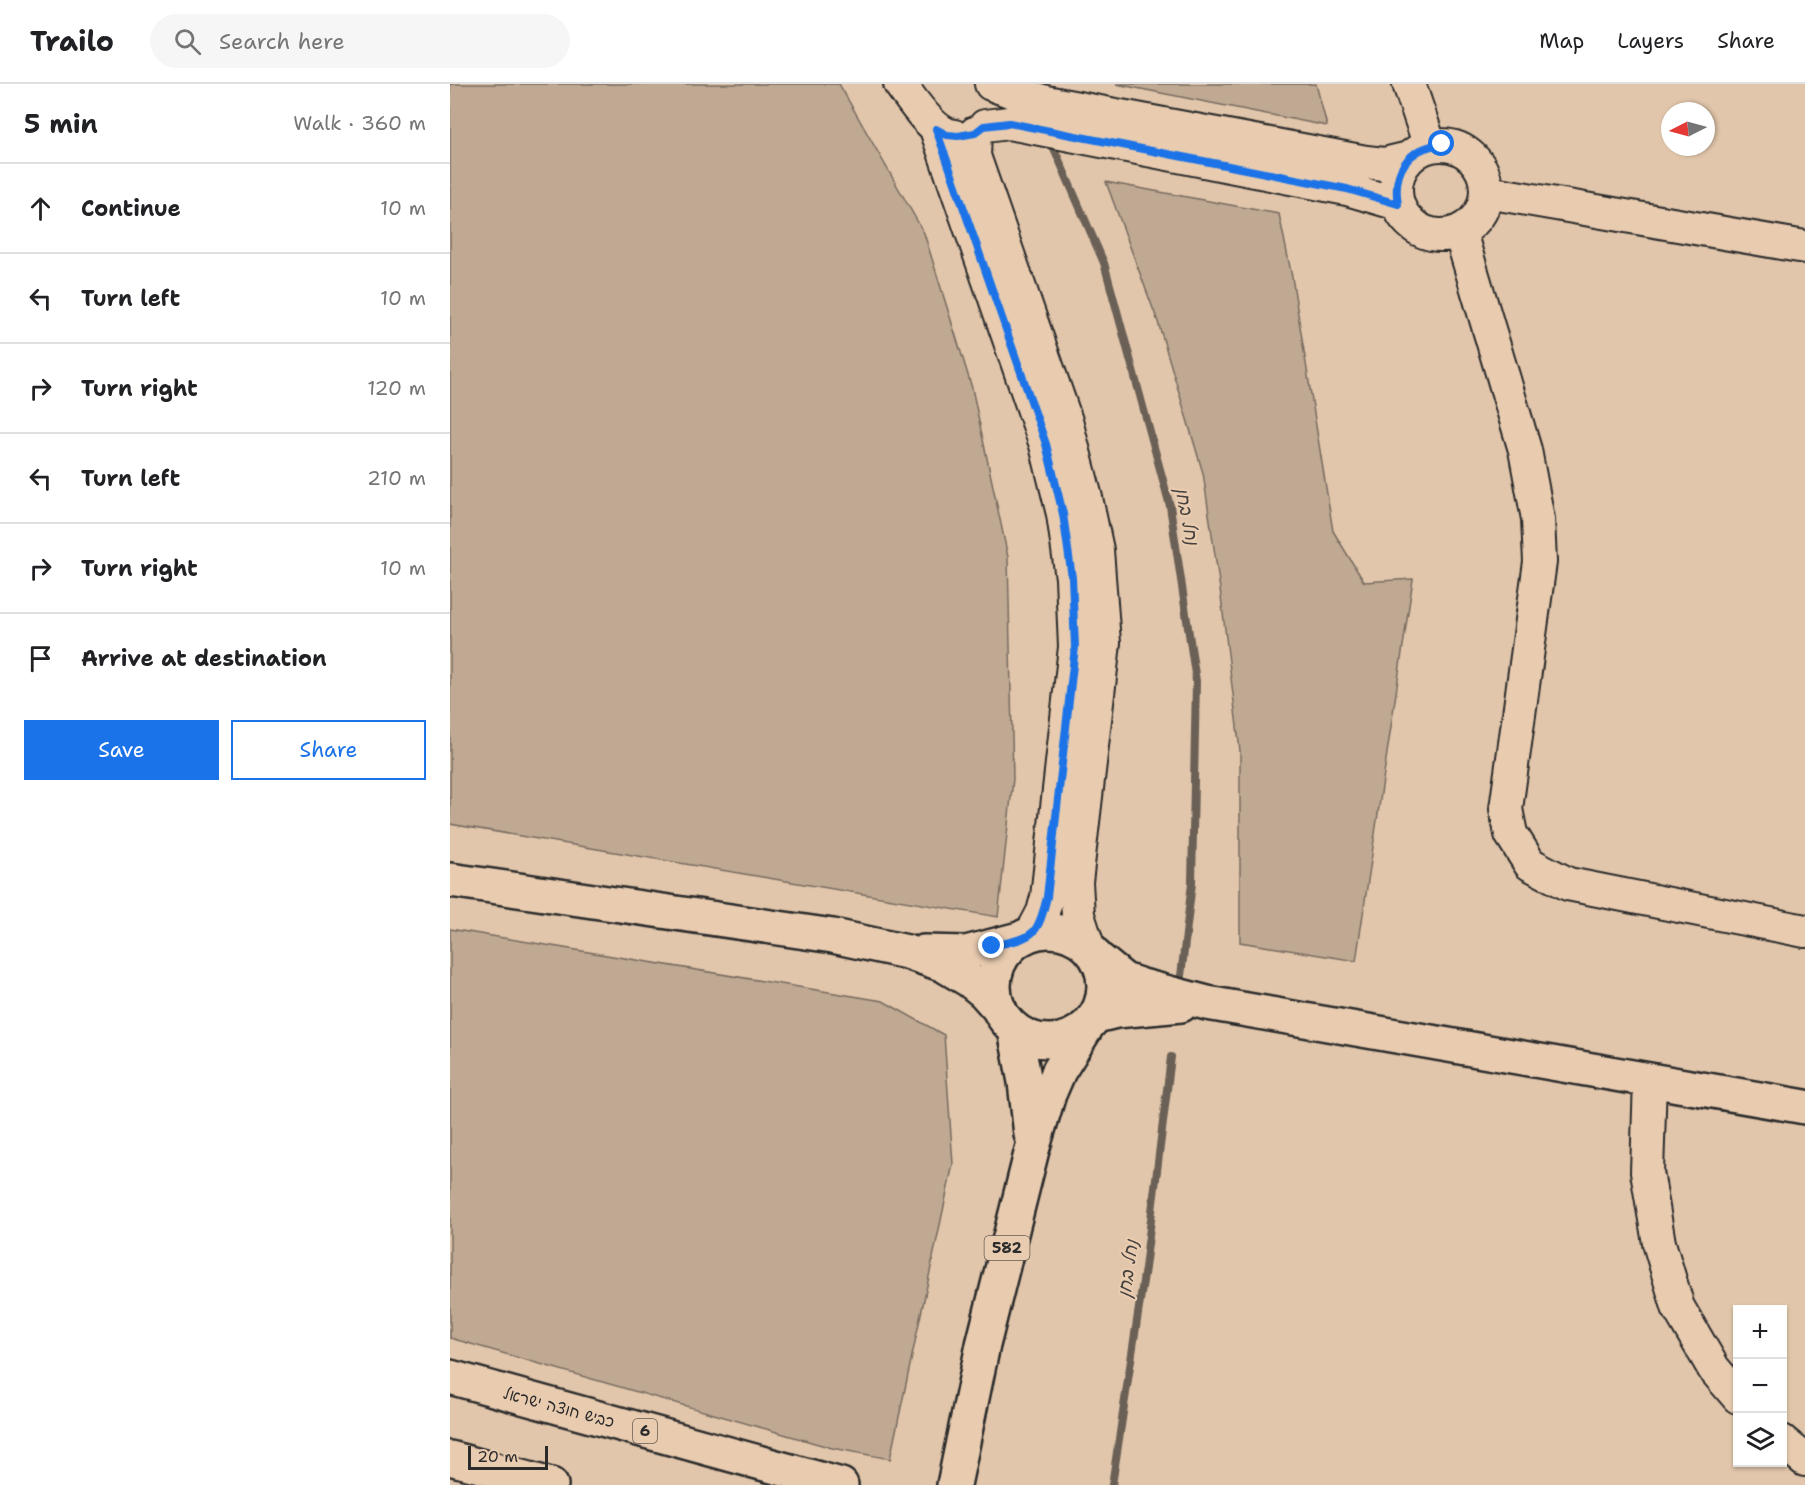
<!DOCTYPE html>
<meta charset="utf-8">
<style>
:root{--surface:#fff;--page:#f6f6f6;--text:#202124;--muted:#757577;--line:#e0e0e0;--accent:#1a73e8}
body{margin:0;font-family:"Shantell Sans","Playpen Sans Hebrew",sans-serif;background:var(--page);color:var(--text)}
.controls{position:absolute;right:18px;bottom:18px;display:grid;overflow:hidden;border-radius:0px;box-shadow:0 2px 4px #0004}
.controls button{width:54px;height:54px;display:grid;place-items:center;padding:0;border:0;border-bottom:2px solid var(--line);background:var(--surface);color:var(--text);font:30px sans-serif}
.compass{position:absolute;left:1211px;top:18px;width:54px;height:54px;border-radius:50%;background:var(--surface);box-shadow:0 2px 4px #0004;rotate:264deg}
.scale{position:absolute;left:18px;bottom:15px;width:80px;box-sizing:border-box;padding-left:6px;border:3px solid #2b2b2b;border-top:0;font-size:16px;line-height:21px;white-space:nowrap;color:#2b2b2b;-webkit-text-stroke:4px #e9ccb0;paint-order:stroke}
.stop{position:absolute;width:18px;height:18px;margin:-14px;border:4px solid #1a73e8;border-radius:50%;background:#fff}
.stop.end{background:#1a73e8;border-color:#fff;box-shadow:0 2px 6px #0008}
.list{margin:0;padding:0;list-style:none}
h2{display:flex;justify-content:space-between;align-items:center;height:78px;margin:0;padding:0 24px;font-size:26px}
h2 small{font-size:20px;font-weight:400;color:var(--muted)}
.list li{display:grid;grid-template-columns:39px 1fr auto;gap:18px;align-items:center;box-sizing:border-box;height:90px;padding:0 24px;border-top:2px solid var(--line)}
.list b{display:block;font-size:22px;white-space:nowrap}
.list em{font-size:20px;font-style:normal;color:var(--muted)}
.actions{display:flex;gap:12px;padding:18px 24px}
.actions a{flex:1;padding:14px 0;border:2px solid var(--accent);border-radius:0px;text-align:center;font-size:21px;color:var(--accent)}
.actions .main{background:var(--accent);color:#fff}
.icon{flex:none;width:33px;height:33px;fill:none;stroke:currentColor;stroke-width:2;stroke-linecap:round;stroke-linejoin:round}
.map{position:relative;flex:none;width:1355px;height:1401px;overflow:hidden}
header{display:flex;align-items:center;gap:36px;box-sizing:border-box;height:84px;padding:0 30px;background:var(--surface);border-bottom:2px solid var(--line)}
header strong{font-size:28px}
nav{display:flex;gap:33px;margin-inline-start:auto;font-size:21px}
.search{width:420px;height:54px;background:var(--page);display:flex;align-items:center;gap:15px;box-sizing:border-box;padding:0 21px;border-radius:33px;color:var(--muted);font-size:22px}
main{display:flex}
aside{flex:1;background:var(--surface)}
.map>svg:first-child{display:block}
.green{fill:#c0a993;stroke:#766a5f;stroke-width:1.5}
.lines{fill:none;stroke-linecap:round;stroke-linejoin:round}
.stream{stroke:#6a6057;stroke-width:8}
.minor-casing{stroke:#2b2b2b;stroke-width:36}
.major-casing{stroke:#2b2b2b;stroke-width:38}
.highway-casing{stroke:#2b2b2b;stroke-width:38}
.minor{stroke:#e9ccb0;stroke-width:32}
.major{stroke:#e9ccb0;stroke-width:33}
.highway{stroke:#e9ccb0;stroke-width:33}
.route{stroke:#1a73e8;stroke-width:8}
.labels{text-anchor:middle;stroke-width:4.5;stroke-linejoin:round;paint-order:stroke}
.shield{fill:#e9ccb0;stroke:#645b53;stroke-width:1.5}
.shield-label{font-size:15px;font-weight:bold;fill:#2b2b2b}
.street-label{font-size:16px;fill:#2b2b2b;stroke:#e9ccb0}
.water-label{font-size:18px;font-style:italic;fill:#45413e;stroke:#e9ccb0}
</style>
<header>
<strong>Trailo</strong>
<div class="search"><svg class="icon" aria-label="search" viewBox="0 0 24 24"><circle cx="10" cy="10" r="6"/><path d="M15 15l6 6"/></svg>Search here</div>
<nav><a>Map</a><a>Layers</a><a>Share</a></nav>
</header>
<main>
<aside>
<h2>5 min<small>Walk · 360 m</small></h2>
<ul class="list">
<li><svg class="icon" aria-label="ahead" viewBox="0 0 24 24"><path d="M12 20V5M6 11l6-6 6 6"/></svg><div><b>Continue</b></div><em>10 m</em></li>
<li><svg class="icon" aria-label="left" viewBox="0 0 24 24"><path d="M17 20v-9H6M10 6l-5 5 5 5"/></svg><div><b>Turn left</b></div><em>10 m</em></li>
<li><svg class="icon" aria-label="right" viewBox="0 0 24 24"><path d="M7 20v-9h11M14 6l5 5-5 5"/></svg><div><b>Turn right</b></div><em>120 m</em></li>
<li><svg class="icon" aria-label="left" viewBox="0 0 24 24"><path d="M17 20v-9H6M10 6l-5 5 5 5"/></svg><div><b>Turn left</b></div><em>210 m</em></li>
<li><svg class="icon" aria-label="right" viewBox="0 0 24 24"><path d="M7 20v-9h11M14 6l5 5-5 5"/></svg><div><b>Turn right</b></div><em>10 m</em></li>
<li><svg class="icon" aria-label="arrive" viewBox="0 0 24 24"><path d="M6 21V4h12l-3 4 3 4H6"/></svg><div><b>Arrive at destination</b></div></li>
</ul>
<div class="actions"><a class="main">Save</a><a>Share</a></div>
</aside>
<div class="map">
<svg width="1355" height="1401" viewBox="0 0 1355 1401">
<rect width="100%" height="100%" fill="#e1c6ab"/>
<filter id="ink" filterUnits="userSpaceOnUse"><feTurbulence type="fractalNoise" baseFrequency=".0167" numOctaves="2"/><feDisplacementMap in="SourceGraphic" scale="12" xChannelSelector="R" yChannelSelector="G"/><feConvolveMatrix kernelMatrix="1 2 1 2 8 2 1 2 1" color-interpolation-filters="sRGB"/></filter>
<g filter="url(#ink)">
<!-- green -->
<path class="green" d="M0,0H389L474,149L522,304L558,473L563,695L548,833L0,740Z
M666,0H866L877,42Z
M656,98L829,130L842,193L883,447L914,498L963,495L906,877L790,858V667L770,505L753,389L708,238Z
M0,845L433,917L494,951L503,1080L440,1375L382,1364L0,1254Z"/>
<g class="lines">
<!-- stream -->
<path class="stream" d="M600,55L654,179L720,422L746,597L742,799L731,892
M662,1401L695,1184L721,973"/>
<!-- minor casing -->
<g class="minor-casing">
<path id="minor" d="M450,0C462,16 483,50 504,52
M541,0L568,10L596,18L916,78L934,80L959,74
M959,0L980,62
M535,42L559,39L897,105L948,120
M486,45L596,361L613,430L622,494L625,563L597,813L593,828L582,849
M525,49L524,72L616,337L636,414L647,466L654,559L626,798L628,831L638,862
M946 106a45 45 0 1 1 90 0a45 45 0 1 1-90 0Z
M1037,108L1355,163
M1010,148L1075,366L1088,435L1090,478L1056,725L1061,750L1080,780L1118,800L1355,847
M1200,996L1197,1088L1209,1159L1228,1223L1264,1285L1288,1313
M1332,1357L1355,1376"/>
</g>
<!-- major casing -->
<g class="major-casing">
<path id="major" d="M0,796L383,852L457,868L494,881L519,896L534,908L550,926
M544 902a55 55 0 1 1 110 0a55 55 0 1 1-110 0Z
M474,868L516,869L569,855
M647,874L674,896L692,902L757,919L1355,1023
M646,932L666,927L731,921
M565,946L575,998L581,1050
M504,1401L533,1261L582,1066L599,1010L609,987L636,944"/>
</g>
<!-- highway casing -->
<g class="highway-casing">
<path id="highway" d="M0,1293L391,1401
M0,1374L101,1401"/>
</g>
<!-- minor -->
<use href="#minor" class="minor"/>
<!-- major -->
<use href="#major" class="major"/>
<!-- highway -->
<use href="#highway" class="highway"/>
</g>
</g>
<g class="lines" filter="url(#ink)">
<!-- route -->
<path class="route" d="M542,862C553,859 574,857 583,848C591,840 594,824 597,813L625,563L622,494L613,430L596,360L486,45L497,51L508,52L525,49L534,42L559,39L897,105L948,120C942,87 958,64 992,60"/>
</g>
<g class="labels">
<!-- shield labels -->
<g class="shield">
<rect x="534.5" y="1152" width="45" height="24" rx="4.5"/>
<rect x="183" y="1335" width="24" height="24" rx="4.5"/>
</g>
<g class="shield-label">
<text x="557" y="1169">582</text>
<text x="195" y="1352">6</text>
</g>
<!-- street labels -->
<g class="street-label">
<text transform="translate(109 1323) rotate(15)" y="6">כביש חוצה ישראל</text>
</g>
<!-- water labels -->
<g class="water-label">
<text transform="translate(737 432) rotate(79)" y="6">נחל בחן</text>
<text transform="translate(678 1185) rotate(-82)" y="6">נחל בחן</text>
</g>
</g>
</svg>
<div class="controls">
<button>+</button>
<button>−</button>
<button><svg class="icon" aria-label="layers" viewBox="0 0 24 24"><path d="M12 4l9 5-9 5-9-5zM3 14l9 5 9-5"/></svg></button>
</div>
<svg class="compass" viewBox="-18 -18 36 36"><path d="M0-13l5 13h-10z" fill="#e53935"/><path d="M0 13l5-13h-10z" fill="#757577"/></svg>
<div class="scale">20 m</div>
<div class="stop" style="left:992px;top:60px"></div>
<div class="stop end" style="left:542px;top:862px"></div>
</div>
</main>
